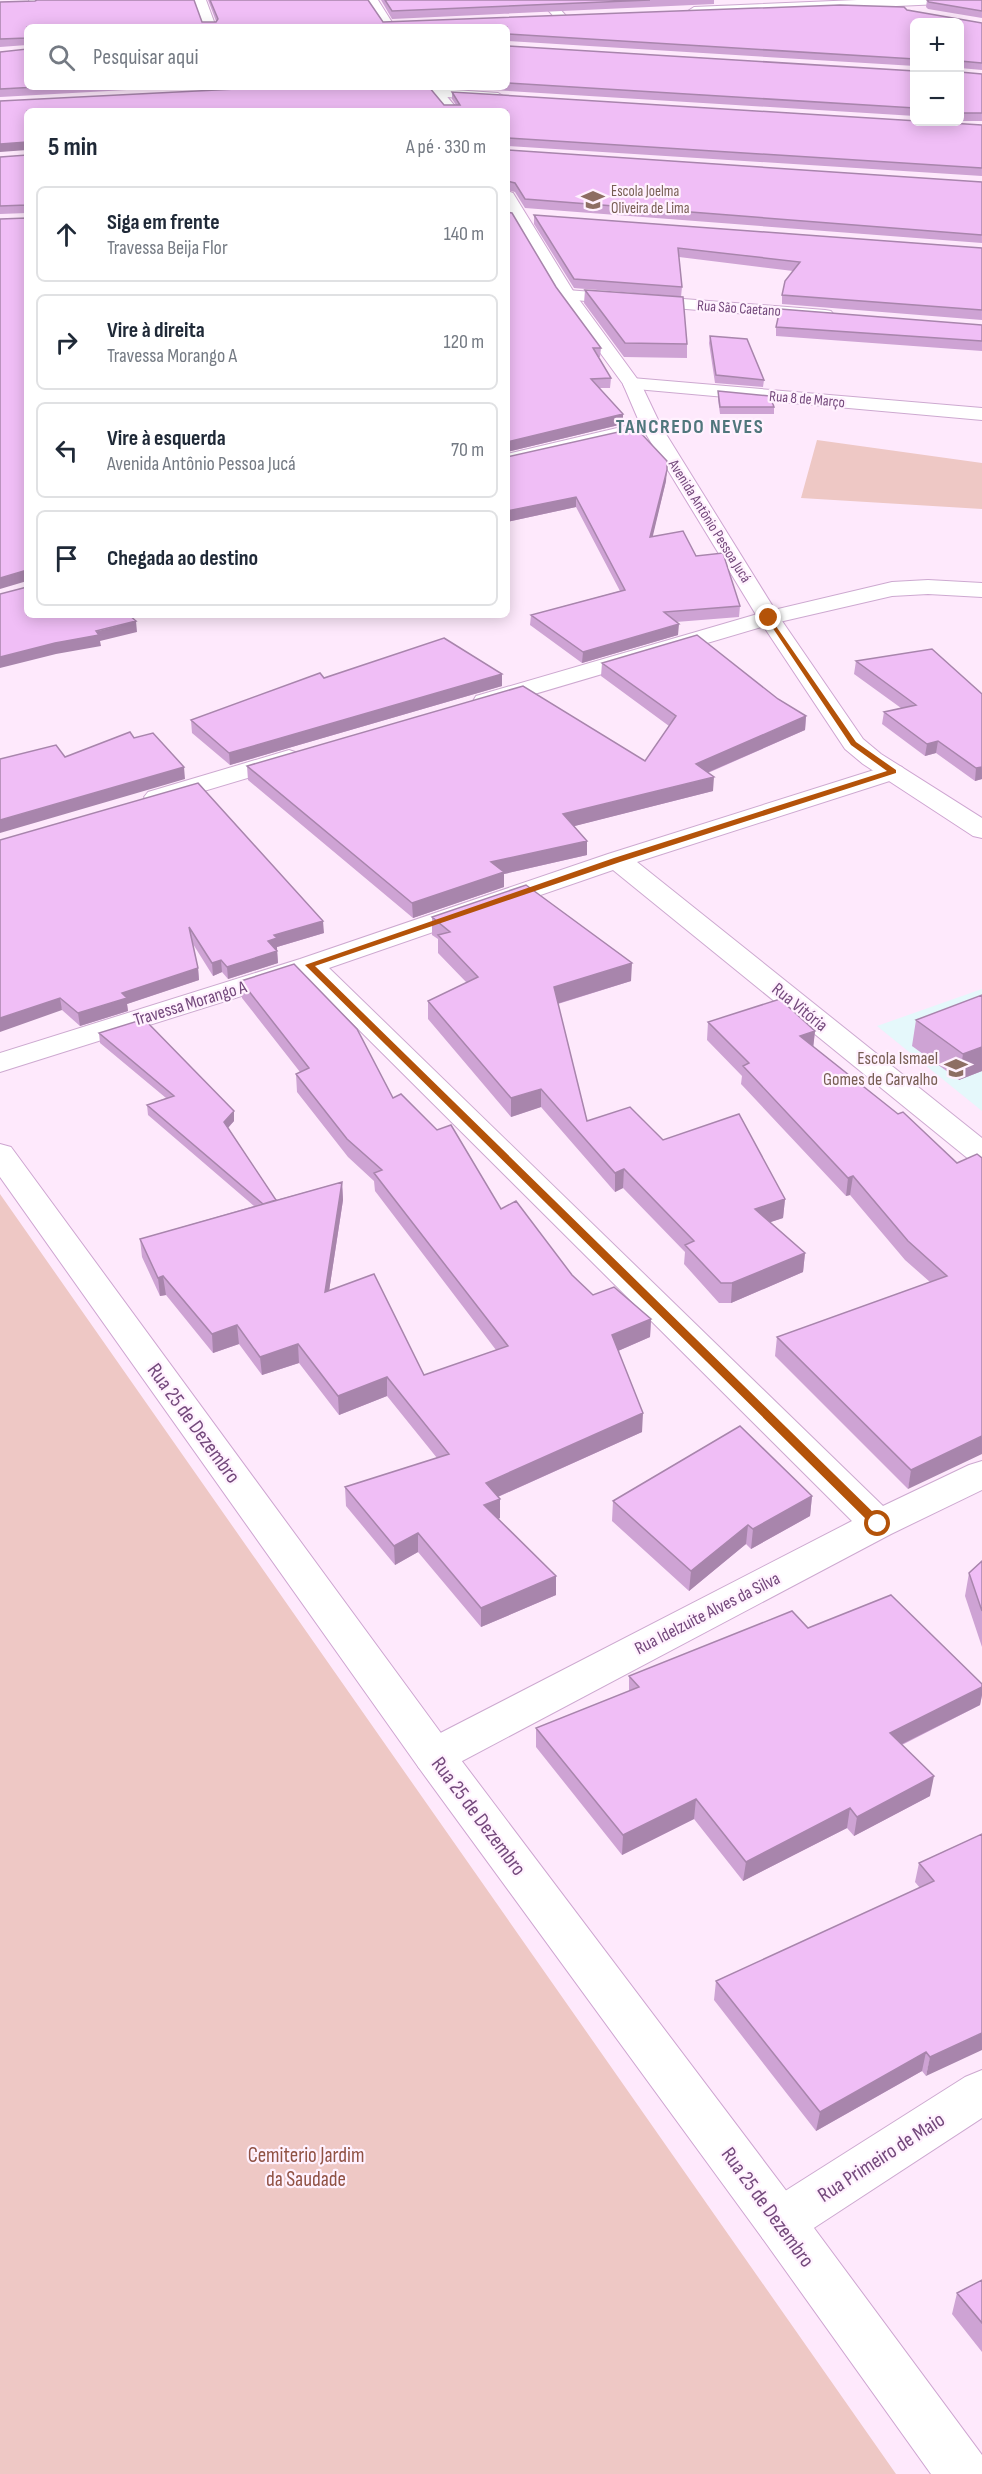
<!DOCTYPE html>
<html lang="pt">
<meta charset="utf-8">
<style>
:root{--surface:#fff;--page:#f2f2f3;--text:#1f2937;--muted:#747a83;--line:#e0e1e3}
body{margin:0;font-family:"Sofia Sans Condensed",sans-serif;background:var(--page);color:var(--text)}
.controls{position:absolute;right:18px;top:18px;display:grid;overflow:hidden;border-radius:9px;box-shadow:0 3px 15px #0003}
.controls button{width:54px;height:54px;display:grid;place-items:center;padding:0;border:0;border-bottom:2px solid var(--line);background:var(--surface);color:var(--text);font:30px sans-serif}
.stop{position:absolute;width:18px;height:18px;margin:-14px;border:4px solid #b45309;border-radius:50%;background:#fff}
.stop.end{background:#b45309;border-color:#fff;box-shadow:0 2px 6px #0008}
.list{margin:0;padding:0;list-style:none}
h2{display:flex;justify-content:space-between;align-items:center;height:78px;margin:0;padding:0 24px;font-size:26px}
h2 small{font-size:20px;font-weight:400;color:var(--muted)}
.list li{display:grid;grid-template-columns:39px 1fr auto;gap:18px;align-items:center;box-sizing:border-box;height:96px;margin:0 12px 12px;padding:0 12px;border:2px solid var(--line);border-radius:9px}
.list b{display:block;font-size:22px;white-space:nowrap}
.list p{margin:0;font-size:20px;white-space:nowrap;color:var(--muted)}
.list em{font-size:20px;font-style:normal;color:var(--muted)}
.icon{flex:none;width:33px;height:33px;fill:none;stroke:currentColor;stroke-width:2;stroke-linecap:round;stroke-linejoin:round}
.map{position:relative;flex:none;width:982px;height:2474px;overflow:hidden}
.search{position:absolute;background:var(--surface);box-shadow:0 3px 15px #0003;left:24px;top:24px;width:486px;height:66px;display:flex;align-items:center;gap:15px;box-sizing:border-box;padding:0 21px;border-radius:9px;color:var(--muted);font-size:22px}
.panel{position:absolute;background:var(--surface);box-shadow:0 3px 15px #0003;left:24px;top:108px;width:486px;height:510px;border-radius:9px}
.map>svg:first-child{display:block}
.education{fill:#e5f8fb}
.green{fill:#eec8c5}
.lines{fill:none;stroke-linecap:round;stroke-linejoin:round}
.street-casing{stroke:#cda9d0;stroke-width:2}
.secondary-casing{stroke:#cea5d1;stroke-width:2}
.street{fill:#fff;fill-rule:evenodd}
.secondary{fill:#fff;fill-rule:evenodd}
.wall{fill:#cea3d4}
.shaded-wall{fill:#a885ac}
.building{fill:#f0bef6;stroke:#a885ac;stroke-width:1.5}
.route{fill:#b45309}
.labels{text-anchor:middle;stroke-width:4.5;stroke-linejoin:round;paint-order:stroke}
.far-education-label{font-size:15px;fill:#785e54;stroke:#fff1fe;text-anchor:start}
.far-street-label{font-size:15px;fill:#74497c;stroke:#fff1fe}
.street-label{font-size:18px;fill:#74497c;stroke:#fff1fe}
.education-label{font-size:18px;fill:#785e54;stroke:#fff1fe;text-anchor:end}
.far-district-label{font-size:20px;font-weight:bold;letter-spacing:1.5px;fill:#50767c;stroke:#fff1fe}
.near-street-label{font-size:21px;fill:#74497c;stroke:#fff1fe}
.near-park-label{font-size:21px;fill:#905244;stroke:#fff1fe}
</style>
<div class="map">
<svg width="982" height="2474" viewBox="0 0 982 2474">
<rect width="100%" height="100%" fill="#fee9fc"/>
<!-- education -->
<path class="education" d="M982,989V1111L877,1026Z"/>
<!-- green -->
<path class="green" d="M817,440L982,463V509L801,498Z
M0,1194L896,2474H0Z"/>
<g class="lines">
<!-- street casing -->
<g class="street-casing">
<path id="street" d="M29,0H41L48,27H36Z
M194,0H206L216,27H204Z
M539,0H552L567,17L561,21L557,20Z
M857,0H947L941,4L694,15L688,11L694,7Z
M439,89L498,93L505,97L498,101L434,96L432,93Z
M567,290L825,310L831,311L834,315L831,319L825,320L561,299L558,295L561,291Z
M632,378L982,408V420L625,388L623,384L625,380Z
M651,420L658,422L661,426L658,430L507,466V454Z
M928,580L982,583V597L928,594L892,596L775,623L494,706L485,708L476,706L473,701L476,696L761,613L892,582Z
M289,750L298,753L302,758L298,763L157,805L148,802L144,797L148,792Z
M893,764L902,767L906,772L902,777L637,862L982,1138V1164L971,1161L613,870L329,968L883,1506L969,1465L982,1461V1490L891,1534L449,1768L434,1773L419,1768L413,1756L419,1744L852,1521L305,976L0,1072V1053L300,959L608,854Z
M982,2070V2118L797,2239L780,2246L763,2239L755,2222L763,2205L965,2077Z"/>
</g>
<!-- secondary casing -->
<g class="secondary-casing">
<path id="secondary" d="M366,0H378L395,27H383Z
M425,87H439L459,111H444Z
M507,191L513,193L575,294L641,384L661,426L780,618L863,739L881,754L982,818V838L973,836L863,764L845,749L758,618L641,426L623,384L558,295L507,209Z
M0,1144L11,1147L449,1744L797,2205L982,2455V2474H931L763,2239L419,1768L0,1177Z"/>
</g>
<!-- street -->
<use href="#street" class="street"/>
<!-- secondary -->
<use href="#secondary" class="secondary"/>
</g>
<!-- wall -->
<path class="wall" d="M208,0H368L383,22L907,10L982,23V70L960,68L915,22V66L507,41V27H27V45L0,47V2L202,22H216V21Z
M381,0H714V4L392,19Z
M927,0H982V18L928,9L926,7Z
M507,46L915,71V116L443,87H507Z
M26,50L27,87H181L0,97V52Z
M960,72L982,74V121H960Z
M452,92L982,125V176L507,146V111H27L456,105L452,99Z
M507,150L982,182V243L525,208L515,192L507,190Z
M27,155V213L0,214V157Z
M507,212L556,287L601,348L600,357H598L611,378L610,388H599L623,414V424L507,452Z
M534,215L982,248V320L782,304V295L793,271L679,257L682,287L681,297L574,288L534,224Z
M585,290L687,344V358L624,357L584,303Z
M982,325V351L776,336V327Z
M710,336L764,380L763,387L715,383L709,343Z
M718,391L774,407V414H720L718,399Z
M507,457L666,481L652,537L696,556L740,606L739,617L676,622L678,635L582,663L530,625L531,615L620,591L576,507L507,522Z
M856,661L982,694V779L975,781L936,753L925,756L882,724L884,712L901,708L854,674Z
M602,663L778,699L806,716L805,730L708,773L713,791L574,826L587,841V855L504,874V887L413,918L248,780L247,766L645,761L669,726L601,676Z
M324,678L502,686L230,765L192,733L191,720Z
M0,840L324,933L277,947L278,963L228,979L222,972L213,976L193,944L198,968L199,980L127,1004L128,1011L80,1026L62,1010Z
M432,917L631,981L558,1004L587,1121L663,1140L785,1199L783,1218L770,1222L805,1253L803,1272L731,1303H719L684,1264L685,1252L623,1188L615,1192L541,1107L511,1117L428,1019V1001L467,983L438,953V939L432,935Z
M241,981L393,1098L501,1209L593,1295L651,1319L650,1337L618,1351L642,1432L498,1497L500,1518L498,1519L556,1595L481,1627L418,1552L395,1565L346,1506L345,1487L437,1458L387,1396L339,1415L299,1363L262,1375L239,1344L213,1353L166,1295L160,1296L142,1257L140,1239L254,1206L148,1115L147,1105L166,1098L100,1043L99,1033L234,1121L228,1128L276,1200L342,1182L343,1200L329,1291L424,1375L496,1350L375,1191L374,1181L348,1157L297,1092L296,1074L300,1072L242,998Z
M982,995V1071L959,1080L912,1046L916,1020Z
M708,1022L815,1031L813,1047L957,1163L977,1154L908,1489L775,1356L777,1337L930,1282L905,1260L850,1195L846,1196L741,1084L742,1076L707,1040Z
M812,1496L810,1516L751,1549L746,1544L689,1591L612,1521L613,1501Z
M982,1561V1647L965,1596L969,1573Z
M808,1628L982,1684V1695L980,1705L902,1745L930,1796L854,1836L847,1828L743,1881L694,1819L622,1855L536,1747V1728L629,1691V1676Z
M982,1834L926,2076L922,2071L816,2131L714,2000L716,1981L920,1888L915,1882L919,1863Z
M982,2280V2352L952,2314L957,2293Z"/>
<!-- shaded-wall -->
<path class="shaded-wall" d="M27,142V150L0,152V144Z
M623,414V424L507,452V442Z
M667,470L666,481L650,548V537Z
M576,497V507L507,522V511Z
M27,570V581L0,589V578Z
M136,621L137,632L100,641L101,646L56,654L0,668V657Z
M679,624L678,635L582,663L583,652Z
M502,674V686L230,765L229,753Z
M806,716L805,730L695,778L696,764Z
M938,741L936,753L925,756L927,744Z
M184,767L185,779L0,833V820Z
M982,767V779L975,781L976,768Z
M714,777L713,791L563,829V814Z
M587,841V855L504,874V887L413,918L412,903L491,862Z
M323,921L324,933L277,947V950L269,953L268,941L274,935Z
M277,951L278,963L228,979L227,967Z
M221,960L222,972L213,976L212,963Z
M632,963L631,981L553,1005L554,987Z
M198,968L199,980L127,1004L128,1011L80,1026L78,1013L122,993Z
M60,998L62,1010L0,1032V1018Z
M815,1031L813,1049L800,1036Z
M982,1047V1071L959,1080L963,1054Z
M541,1089V1107L511,1117V1098Z
M234,1111V1121L225,1131L224,1122Z
M624,1169L623,1188L615,1192V1173Z
M853,1176L850,1195L846,1196L848,1178Z
M342,1182L343,1200L326,1311L325,1292Z
M785,1199L783,1218L753,1228L755,1209Z
M805,1253L803,1272L731,1303L732,1283Z
M163,1276L166,1295L160,1296L158,1278Z
M651,1319L650,1337L611,1354L612,1335Z
M237,1325L239,1344L213,1353L212,1334Z
M298,1344L299,1363L262,1375L260,1357Z
M387,1377V1396L339,1415L338,1396Z
M643,1413L642,1432L486,1502V1483Z
M982,1436V1454L908,1489L911,1470Z
M812,1496L810,1516L751,1549L753,1529Z
M500,1499V1518L484,1524V1505Z
M748,1525L746,1544L689,1591L691,1571Z
M418,1533V1552L395,1565L394,1546Z
M556,1576V1595L481,1627V1608Z
M982,1687V1695L980,1705L886,1752L890,1733Z
M934,1776L930,1796L854,1836L857,1817Z
M696,1799L694,1819L622,1855L623,1835Z
M850,1808L847,1828L743,1881L746,1862Z
M982,2033V2050L926,2076L930,2057Z
M926,2052L922,2071L816,2131L820,2112Z"/>
<!-- building -->
<path class="building" d="M37,0H194L202,22H216L218,19L210,0H368L383,22L840,5L904,7L907,10L982,23V63L960,61V22H915V59L507,34V27H27V38L0,39V2L35,1Z
M385,0H650L392,11Z
M927,0H982V11L929,2Z
M507,46L915,71V108L507,83Z
M27,49V87H37L0,89V52Z
M960,72L982,74V113H960Z
M274,87H429L444,105H460L452,92L982,125V168L507,138V111H27V142L0,144V101Z
M507,150L982,182V235L525,199L515,183L507,181Z
M27,155V205L0,206V157Z
M507,212L512,213L556,287L601,348H593L611,378L591,379L623,414L507,442Z
M534,215L982,248V310L782,295L785,281L800,262L678,248L682,287L574,279Z
M27,218V572V570L0,578V219Z
M585,290L683,297L687,344L625,343Z
M780,309L982,325V341L776,327Z
M710,336L747,339L764,380L716,375Z
M718,391L770,396L774,407H720Z
M636,428L667,461V470L650,537L683,531L696,556L723,553L740,606L664,612L679,624L583,652L531,615L625,590L576,497L507,511V457Z
M27,587V615H129L136,621L96,631L99,635L55,643L0,657V594Z
M697,635L778,699L806,716L696,764L714,777L563,814L587,841L491,862L504,872L412,903L247,766L523,686L645,761L676,716L602,663Z
M444,638L502,674L229,753L191,720L320,673L324,678Z
M932,649L982,694V767L976,768L938,741L927,744L884,712L916,705L856,661Z
M130,732L134,738L153,733L184,767L0,820V759L56,745L65,757Z
M198,783L323,921L274,935L277,938L268,941L277,951L227,967L221,960L212,963L189,927L198,968L122,993L127,998L78,1013L60,998L0,1018V840Z
M526,885L632,963L554,987L587,1121L630,1107L663,1140L739,1114L785,1199L755,1209L805,1253L732,1283H721L685,1245L694,1241L624,1169L615,1173L541,1089L511,1098L428,1001L478,977L438,935L450,932L432,917Z
M294,964L357,1029L393,1098L401,1094L437,1130L451,1125L501,1209L516,1201L572,1275L593,1295L614,1287L651,1319L612,1335L643,1413L486,1483L500,1499L484,1505L556,1576L481,1608L418,1533L394,1546L345,1487L449,1454L387,1377L338,1396L298,1344L260,1357L237,1325L212,1334L163,1276L158,1278L140,1239L342,1182L325,1292L374,1274L424,1375L508,1346L374,1173L382,1170L347,1139L296,1074L309,1068L241,981Z
M982,995V1047L963,1054L916,1020Z
M780,999L815,1031L800,1036L898,1114L903,1112L957,1163L977,1154L982,1158V1436L911,1470L777,1337L947,1276L908,1241L853,1176L848,1178L743,1066L749,1063L708,1022Z
M144,1019L234,1111L224,1122L276,1200L263,1204L147,1105L174,1096L99,1033Z
M740,1426L812,1496L753,1529L748,1525L691,1571L613,1501Z
M982,1561V1611L969,1573Z
M891,1595L982,1684V1687L890,1733L934,1776L857,1817L850,1808L746,1862L696,1799L623,1835L536,1728L639,1687L629,1676L792,1611L808,1628Z
M982,1834V2033L930,2057L926,2052L820,2112L716,1981L934,1881L919,1863Z
M982,2280V2323L957,2293Z"/>
<!-- route -->
<path class="route" d="M769,616L856,742L896,770V773L620,862L315,966L882,1521V1527H874L305,965L614,858L887,771L851,745L766,618Z"/>
<!-- icons -->
<defs>
<g id="school-bare" transform="scale(1.8)"><path d="M0-5L7-2L0 1L-7-2ZM-4 1L0 2.5L4 1V4Q0 6-4 4Z" fill="#8d6e63" stroke="#fff1fe" stroke-width="2.5" paint-order="stroke"/></g>
</defs>
<g fill-rule="evenodd">
<use href="#school-bare" x="593" y="200"/>
<use href="#school-bare" x="956" y="1068"/>
</g>
<g class="labels">
<!-- far-education labels -->
<g class="far-education-label">
<text x="611" y="196">Escola Joelma<tspan x="611" dy="17">Oliveira de Lima</tspan></text>
</g>
<!-- far-street labels -->
<g class="far-street-label">
<text transform="translate(739 308) rotate(4)" y="5">Rua São Caetano</text>
<text transform="translate(807 399) rotate(5)" y="5">Rua 8 de Março</text>
<text transform="translate(710 521) rotate(58)" y="5">Avenida Antônio Pessoa Jucá</text>
</g>
<!-- street labels -->
<g class="street-label">
<text transform="translate(190 1003) rotate(-17)" y="6">Travessa Morango A</text>
<text transform="translate(800 1007) rotate(39)" y="6">Rua Vitória</text>
<text transform="translate(707 1613) rotate(-27)" y="6">Rua Idelzuite Alves da Silva</text>
</g>
<!-- education labels -->
<g class="education-label">
<text x="938" y="1064">Escola Ismael<tspan x="938" dy="21">Gomes de Carvalho</tspan></text>
</g>
<!-- far-district labels -->
<g class="far-district-label">
<text x="690" y="433">TANCREDO NEVES</text>
</g>
<!-- near-street labels -->
<g class="near-street-label">
<text transform="translate(194 1423) rotate(54)" y="7">Rua 25 de Dezembro</text>
<text transform="translate(479 1816) rotate(53)" y="7">Rua 25 de Dezembro</text>
<text transform="translate(881 2157) rotate(-33)" y="7">Rua Primeiro de Maio</text>
<text transform="translate(768 2207) rotate(54)" y="7">Rua 25 de Dezembro</text>
</g>
<!-- near-park labels -->
<g class="near-park-label">
<text x="306" y="2162">Cemiterio Jardim<tspan x="306" dy="24">da Saudade</tspan></text>
</g>
</g>
</svg>
<div class="controls">
<button>+</button>
<button>−</button>
</div>
<div class="stop" style="left:878px;top:1524px"></div>
<div class="stop end" style="left:769px;top:618px"></div>
<div class="search"><svg class="icon" aria-label="search" viewBox="0 0 24 24"><circle cx="10" cy="10" r="6"/><path d="M15 15l6 6"/></svg>Pesquisar aqui</div>
<section class="panel">
<h2>5 min<small>A pé · 330 m</small></h2>
<ul class="list">
<li><svg class="icon" aria-label="ahead" viewBox="0 0 24 24"><path d="M12 20V5M6 11l6-6 6 6"/></svg><div><b>Siga em frente</b><p>Travessa Beija Flor</p></div><em>140 m</em></li>
<li><svg class="icon" aria-label="right" viewBox="0 0 24 24"><path d="M7 20v-9h11M14 6l5 5-5 5"/></svg><div><b>Vire à direita</b><p>Travessa Morango A</p></div><em>120 m</em></li>
<li><svg class="icon" aria-label="left" viewBox="0 0 24 24"><path d="M17 20v-9H6M10 6l-5 5 5 5"/></svg><div><b>Vire à esquerda</b><p>Avenida Antônio Pessoa Jucá</p></div><em>70 m</em></li>
<li><svg class="icon" aria-label="arrive" viewBox="0 0 24 24"><path d="M6 21V4h12l-3 4 3 4H6"/></svg><div><b>Chegada ao destino</b></div></li>
</ul>
</section>
</div>
